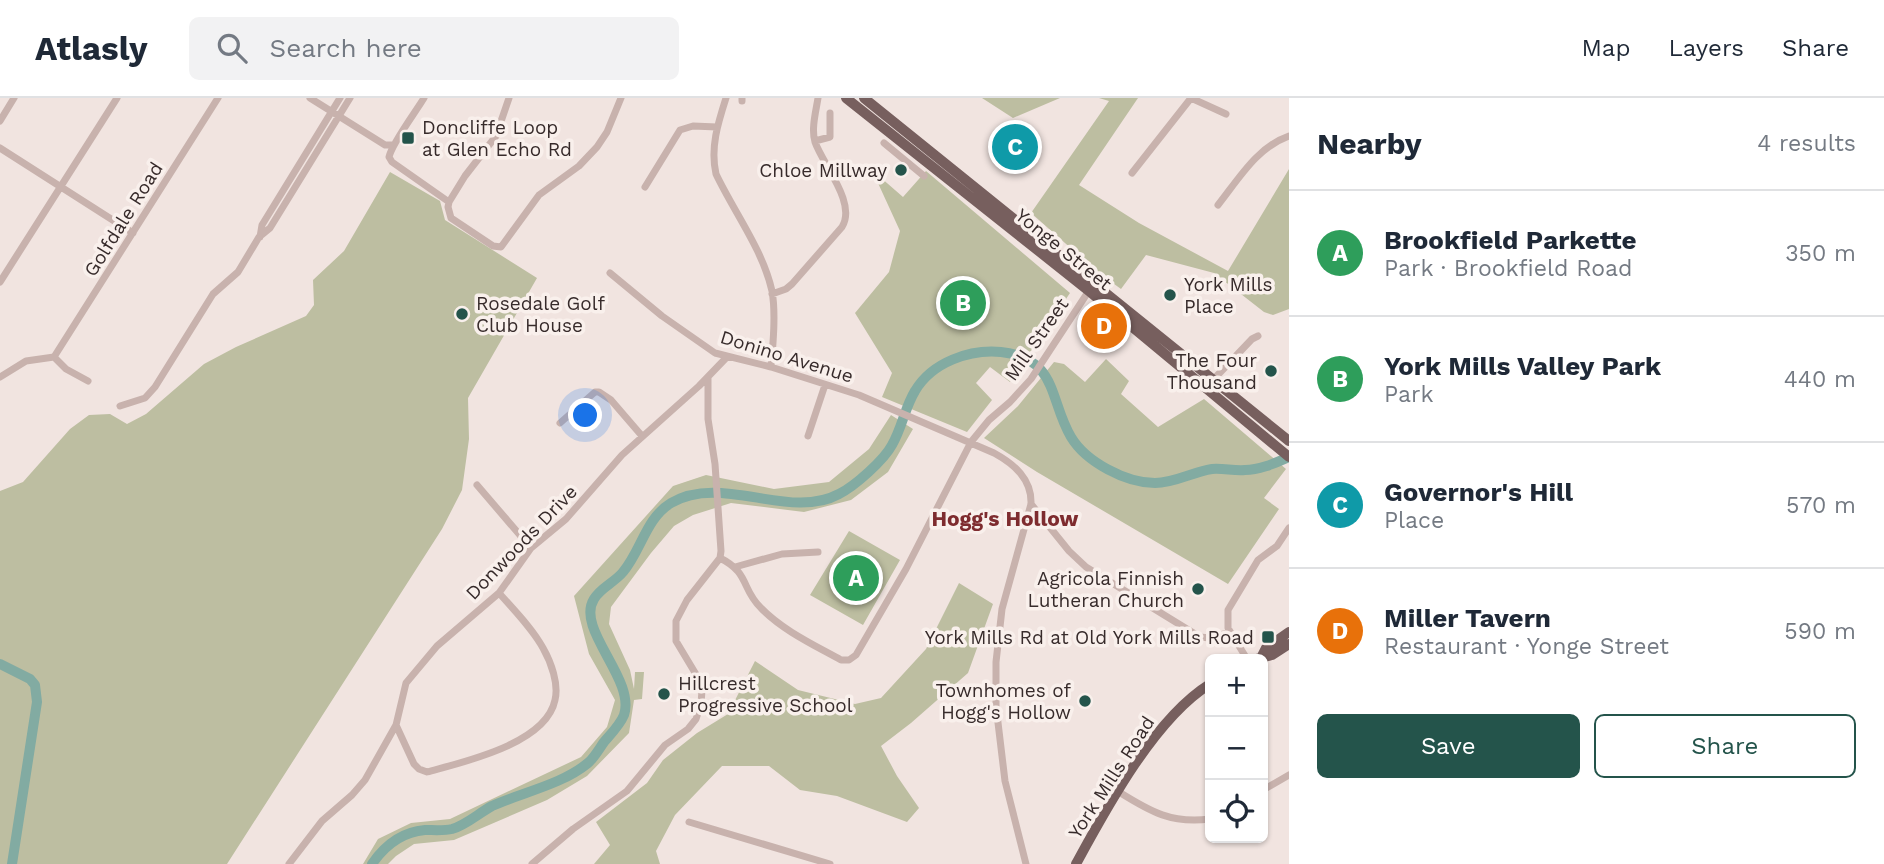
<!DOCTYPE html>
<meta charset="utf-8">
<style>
:root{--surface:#fff;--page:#f2f2f3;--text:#1f2937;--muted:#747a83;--line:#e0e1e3;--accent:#24544b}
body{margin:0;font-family:"Work Sans",sans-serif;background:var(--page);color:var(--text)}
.controls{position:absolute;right:21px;bottom:21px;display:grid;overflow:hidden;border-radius:10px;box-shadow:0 2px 5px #0004}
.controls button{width:63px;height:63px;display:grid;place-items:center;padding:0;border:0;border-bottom:2px solid var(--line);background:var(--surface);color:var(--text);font:35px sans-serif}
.you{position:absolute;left:586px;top:318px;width:24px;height:24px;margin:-18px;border:5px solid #fff;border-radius:50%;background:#1a73e8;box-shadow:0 0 0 10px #1a73e833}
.badge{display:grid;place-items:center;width:46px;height:46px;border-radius:50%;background:var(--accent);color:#fff;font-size:23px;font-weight:700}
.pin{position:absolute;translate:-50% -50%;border:4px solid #fff;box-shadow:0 2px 7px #0006}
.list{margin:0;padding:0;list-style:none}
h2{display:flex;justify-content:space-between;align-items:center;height:91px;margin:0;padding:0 28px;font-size:30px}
h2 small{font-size:23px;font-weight:400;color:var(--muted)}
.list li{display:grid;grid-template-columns:46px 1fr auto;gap:21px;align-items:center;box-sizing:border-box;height:126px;padding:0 28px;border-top:2px solid var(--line)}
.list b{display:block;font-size:26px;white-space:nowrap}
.list p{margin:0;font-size:23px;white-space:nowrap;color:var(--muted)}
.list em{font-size:23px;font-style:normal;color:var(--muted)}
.actions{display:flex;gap:14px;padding:21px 28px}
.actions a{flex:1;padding:16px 0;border:2px solid var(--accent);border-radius:10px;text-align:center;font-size:24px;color:var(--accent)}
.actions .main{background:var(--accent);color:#fff}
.icon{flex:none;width:38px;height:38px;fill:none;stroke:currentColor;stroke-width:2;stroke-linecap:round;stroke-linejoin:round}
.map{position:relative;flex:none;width:1289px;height:766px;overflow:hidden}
header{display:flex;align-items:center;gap:42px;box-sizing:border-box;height:98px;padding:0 35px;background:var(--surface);border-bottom:2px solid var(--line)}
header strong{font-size:33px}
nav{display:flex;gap:38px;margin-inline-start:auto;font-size:24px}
.search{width:490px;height:63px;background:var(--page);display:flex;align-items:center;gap:18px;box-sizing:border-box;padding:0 24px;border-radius:10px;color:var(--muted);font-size:26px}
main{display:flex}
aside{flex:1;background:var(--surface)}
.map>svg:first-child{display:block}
.green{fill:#bdbea1}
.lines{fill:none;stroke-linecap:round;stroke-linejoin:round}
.river{stroke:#82aba2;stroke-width:10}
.minor{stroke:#c8b2ad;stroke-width:7}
.major{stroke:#775f5e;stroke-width:10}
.poi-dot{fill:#24544b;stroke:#f9f0ec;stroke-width:2.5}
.labels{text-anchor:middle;stroke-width:7;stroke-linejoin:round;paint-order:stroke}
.poi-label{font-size:19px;fill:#372b2b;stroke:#f9f0ec;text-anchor:end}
.street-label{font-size:19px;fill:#372b2b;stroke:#f9f0ec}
.neighbourhood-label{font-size:21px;font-weight:bold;fill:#7e2c2f;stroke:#f9f0ec}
</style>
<header>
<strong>Atlasly</strong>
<div class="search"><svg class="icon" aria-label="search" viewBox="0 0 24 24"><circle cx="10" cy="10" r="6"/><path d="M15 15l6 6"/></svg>Search here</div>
<nav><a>Map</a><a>Layers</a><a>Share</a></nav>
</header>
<main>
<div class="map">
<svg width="1289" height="766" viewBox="0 0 1289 766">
<rect width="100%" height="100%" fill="#f1e4e0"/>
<!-- green -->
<path class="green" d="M982,0H1060L1013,20Z
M1099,0H1138L1079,87L1139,125L1228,173L1289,71V211L1273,217L1264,214L1214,175L1146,157L1121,191L1099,175L1031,115L1109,3Z
M872,72L903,99L926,73L1070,195L1010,284L990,269L976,285L992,302L967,334L882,299L892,275L855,215L889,174L900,133Z
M390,74L440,103L445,122L537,180L468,300L469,341L462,392L442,431L227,766H0V393L23,384L70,331L89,317L110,316L127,326L146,316L204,266L236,249L306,218L314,207L313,182L344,153Z
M1106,261L1129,283L1121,296L1158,329L1204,301L1286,371L1264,400L1279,411L1228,486L1037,374L984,340L1018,308L1054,264L1064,266L1085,284Z
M891,317L913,331L888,374L851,402L804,414L731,405L693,417L674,428L651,455L611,509L609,526L630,572L634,591L635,574H644L642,601L634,602L629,635L587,678L547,702L454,742L414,746L396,758L388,766H363L378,741L411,725L450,721L581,659L607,629L615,602L589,556L574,498L673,388L706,377L774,391L829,384L869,351Z
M849,433L900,462L863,527L810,497Z
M959,485L993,506L968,575L911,625L881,648L897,678L919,710L907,724L837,698L800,692L769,668H722L675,717L656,753L660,766H594L610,747L596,724L647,685L663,662L697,635L728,616L755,563L798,592L855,606L881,600L926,551Z"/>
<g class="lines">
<!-- river -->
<path class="river" d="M0,566L30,581L35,587L37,604L12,766
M372,766C385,747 401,734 425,732C433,732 444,733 452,731C466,727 479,715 492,708C523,694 561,687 588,665C594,660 599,651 604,644C610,637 620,627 624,617C636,581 575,531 594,501C600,490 615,484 623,474C641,453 646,420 671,405C722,375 789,423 839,396C855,388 884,362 892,347C902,330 905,309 915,293C932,264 970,251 1001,254C1058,260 1049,302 1071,339C1086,364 1126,385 1155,385C1175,385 1192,374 1212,371C1223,370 1234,373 1245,372C1260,372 1275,365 1289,359"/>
<!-- minor -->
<path class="minor" d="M310,0L385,47H393
M424,0C415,15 392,45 389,59L392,64L449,104
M726,0C718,25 710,50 716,76C734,114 763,152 772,193C776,215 773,247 771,269
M742,3V0
M0,23L14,0
M815,43L830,39V15
M884,45L924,78
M0,50L133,135
M1132,75L1191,0L1226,16
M645,89L680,32L693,28L717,29
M449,104L448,109L451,120L493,148L501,149L539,97L579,68L597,49L607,34L621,0
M449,104L465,78L496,38L509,0
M1218,107C1238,82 1257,49 1289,38
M260,139L262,127L340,0
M610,175L662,218L715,255L771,269L859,297L994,355C1014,366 1032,381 1031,406L1002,511L996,564V608L1005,683L1026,766
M0,184L117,0
M772,196L786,191L792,186L842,129C857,105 823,67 815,44C811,31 816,13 818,0
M54,259L218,0
M54,259L66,271L88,283
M0,279L26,263L54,259
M1211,284L1252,241L1258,238
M120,308L145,300L155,289L213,196L238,174L259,139L270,130L350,0
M560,325L595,294H599L611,302L642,338
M808,338L825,287
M477,387L531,450
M1031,406L1069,453L1086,469L1200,539L1210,540L1230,534
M720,460C750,475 741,491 761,510C782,532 814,547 841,562H849L856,557L906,471L971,344L989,322L1010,304L1031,281L1090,191
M735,469L782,456L818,454
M499,495C514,512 532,530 543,550C551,564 559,586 555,602C546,646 463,664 427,674L419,671L414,666L396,627L406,585L437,548L499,495L531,450L566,421L622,357L699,288L727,259
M1247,561L1228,530V512L1258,462L1277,448L1289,430
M1263,692L1289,677
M1119,694C1151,714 1172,726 1210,721
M689,724L830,766
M289,766L322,723L352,697L365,682L396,627
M532,766L573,731L627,693L665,647L688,631L696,621L701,606L702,592L697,578L676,543V523L687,502L720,460L721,453L715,366L708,321V280"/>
<!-- major -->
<path class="major" d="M846,0L1089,193L1289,359
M864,0L1289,343
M1262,558L1266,550L1289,534
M1256,561L1272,557L1289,546
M1076,766C1107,709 1155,620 1210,586"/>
</g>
<!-- markers -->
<g class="poi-dot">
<rect x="401" y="33" width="14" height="14" rx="3.5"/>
<circle cx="901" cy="72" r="7"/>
<circle cx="1170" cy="197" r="7"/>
<circle cx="462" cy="216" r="7"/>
<circle cx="1271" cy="273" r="7"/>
<circle cx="1198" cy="491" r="7"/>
<rect x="1261" y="532" width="14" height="14" rx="3.5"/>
<circle cx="664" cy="596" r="7"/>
<circle cx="1085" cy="603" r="7"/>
</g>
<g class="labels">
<!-- poi labels -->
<g class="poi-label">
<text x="422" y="36" text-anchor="start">Doncliffe Loop<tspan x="422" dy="22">at Glen Echo Rd</tspan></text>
<text x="887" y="79">Chloe Millway</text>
<text x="1184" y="193" text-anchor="start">York Mills<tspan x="1184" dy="22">Place</tspan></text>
<text x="476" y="212" text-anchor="start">Rosedale Golf<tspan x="476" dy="22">Club House</tspan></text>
<text x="1257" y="269">The Four<tspan x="1257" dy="22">Thousand</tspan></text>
<text x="1184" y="487">Agricola Finnish<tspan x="1184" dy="22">Lutheran Church</tspan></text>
<text x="1254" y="546">York Mills Rd at Old York Mills Road</text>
<text x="678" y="592" text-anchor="start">Hillcrest<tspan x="678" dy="22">Progressive School</tspan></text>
<text x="1071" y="599">Townhomes of<tspan x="1071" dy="22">Hogg's Hollow</tspan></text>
</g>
<!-- street labels -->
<g class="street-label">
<text transform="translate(123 121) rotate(-58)" y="7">Golfdale Road</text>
<text transform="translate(1064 151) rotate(39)" y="7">Yonge Street</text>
<text transform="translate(1036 241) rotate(-55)" y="7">Mill Street</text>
<text transform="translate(787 258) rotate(17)" y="7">Donino Avenue</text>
<text transform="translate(521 444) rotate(-46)" y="7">Donwoods Drive</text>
<text transform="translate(1111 679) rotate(-57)" y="7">York Mills Road</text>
</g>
<!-- neighbourhood labels -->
<g class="neighbourhood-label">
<text x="1005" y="428">Hogg's Hollow</text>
</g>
</g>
</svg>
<div class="controls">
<button>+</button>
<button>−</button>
<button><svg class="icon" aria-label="locate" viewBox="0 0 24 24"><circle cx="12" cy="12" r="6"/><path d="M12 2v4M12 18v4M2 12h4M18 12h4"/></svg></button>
</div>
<div class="you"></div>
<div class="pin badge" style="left:856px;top:480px;background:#2e9e5b">A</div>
<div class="pin badge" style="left:963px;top:205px;background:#2e9e5b">B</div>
<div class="pin badge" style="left:1015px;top:49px;background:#0f9aa8">C</div>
<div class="pin badge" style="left:1104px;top:228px;background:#e8710a">D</div>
</div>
<aside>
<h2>Nearby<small>4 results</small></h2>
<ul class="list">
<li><span class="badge" style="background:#2e9e5b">A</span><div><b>Brookfield Parkette</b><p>Park · Brookfield Road</p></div><em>350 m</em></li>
<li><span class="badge" style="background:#2e9e5b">B</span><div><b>York Mills Valley Park</b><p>Park</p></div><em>440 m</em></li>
<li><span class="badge" style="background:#0f9aa8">C</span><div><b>Governor's Hill</b><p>Place</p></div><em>570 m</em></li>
<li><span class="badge" style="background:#e8710a">D</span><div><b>Miller Tavern</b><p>Restaurant · Yonge Street</p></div><em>590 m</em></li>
</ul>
<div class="actions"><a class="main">Save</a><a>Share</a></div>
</aside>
</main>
